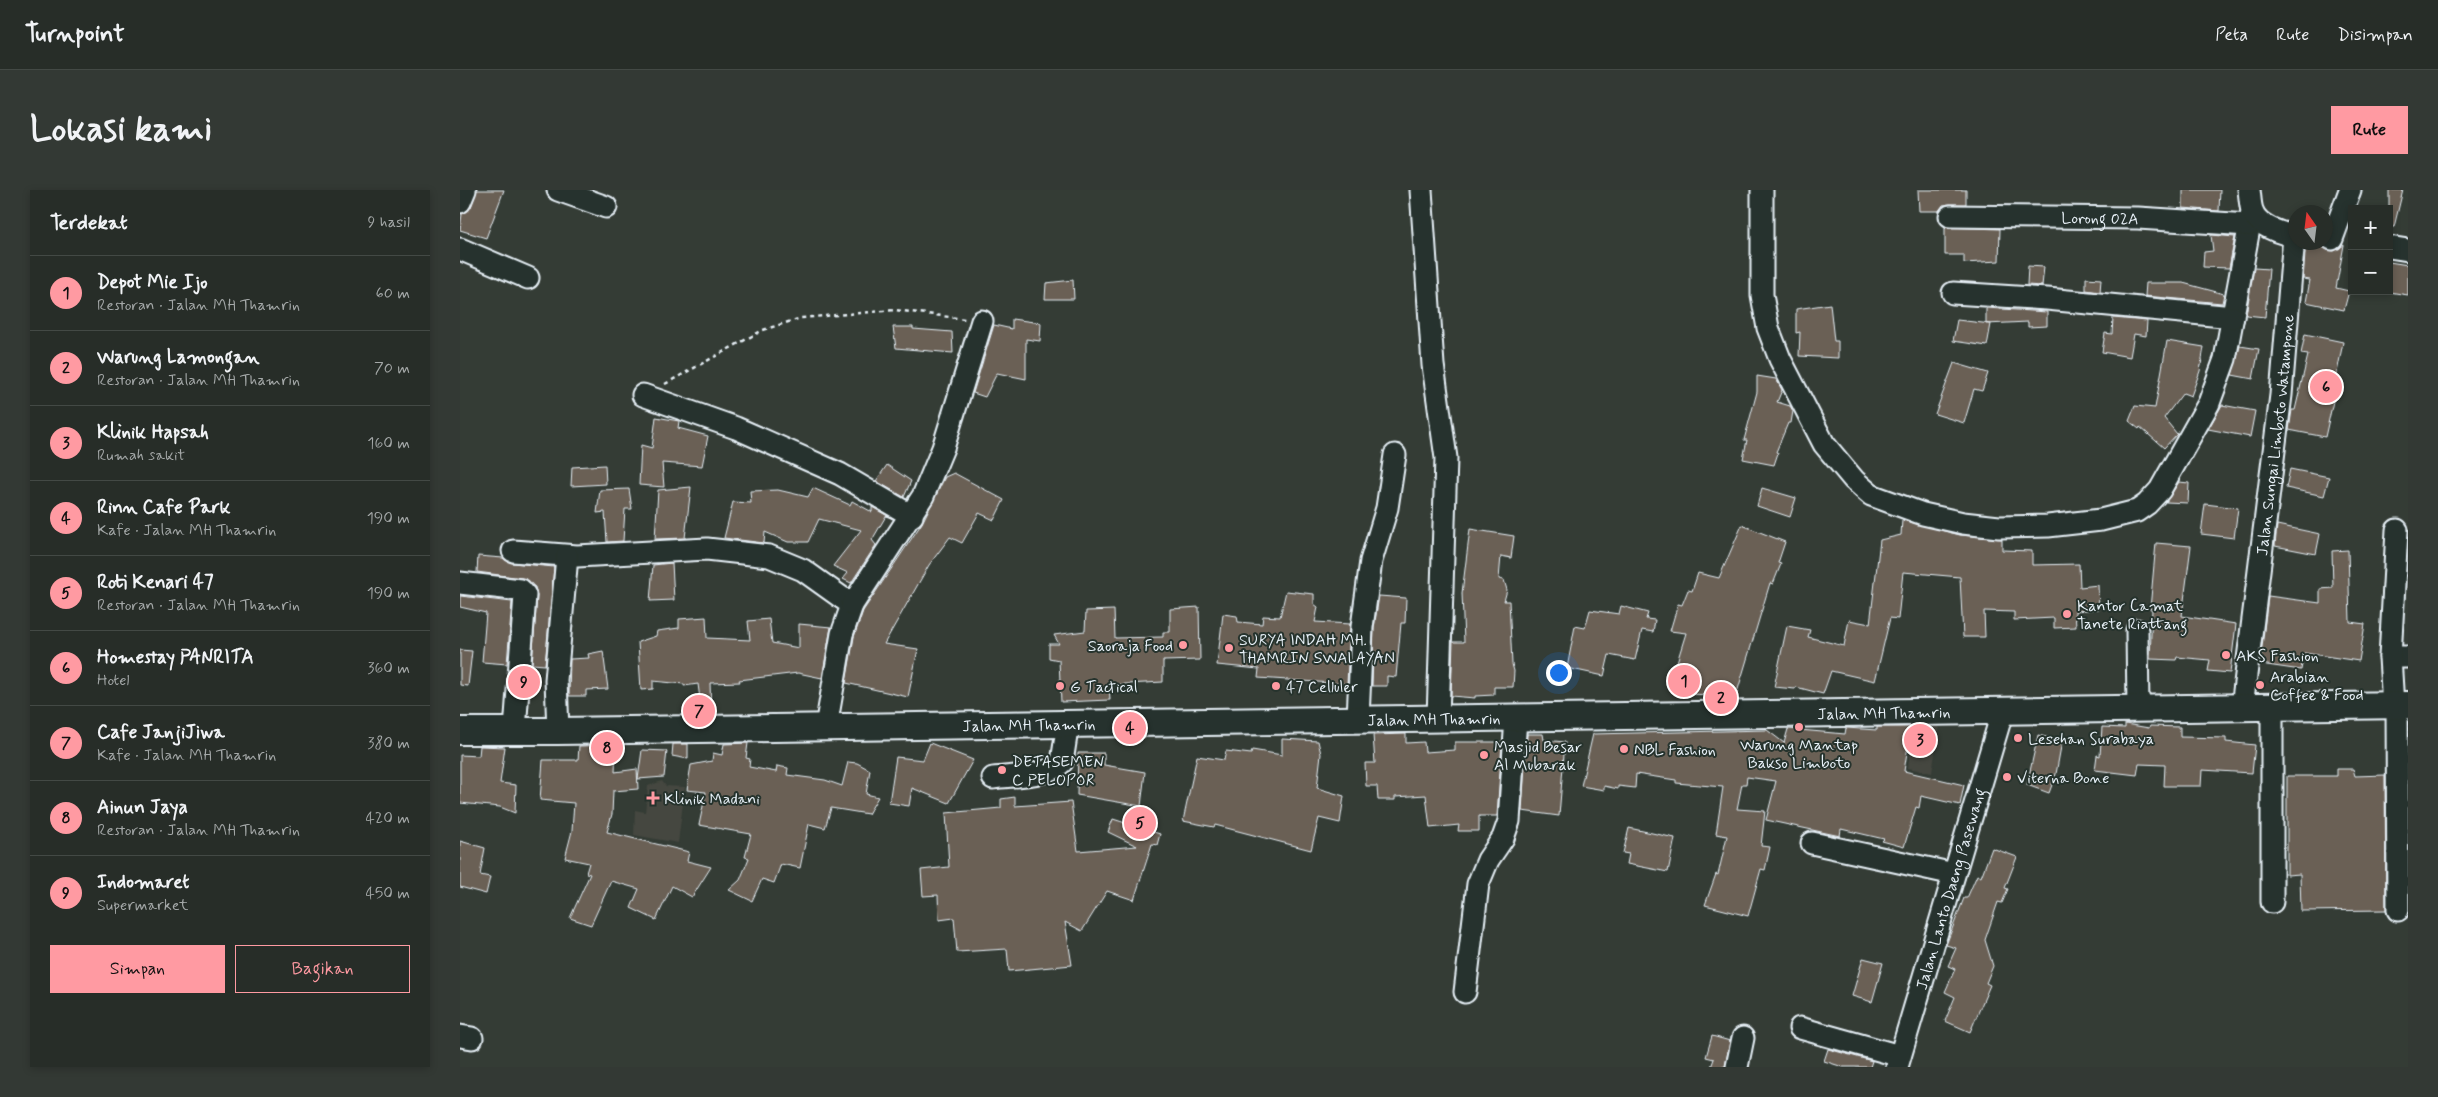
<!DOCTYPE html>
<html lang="id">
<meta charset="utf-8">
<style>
:root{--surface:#272d28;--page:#333934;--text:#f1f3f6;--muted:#a4a8a8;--line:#434945;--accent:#ff9aa2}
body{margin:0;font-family:Mynerve,sans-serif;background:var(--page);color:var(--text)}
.controls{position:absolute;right:15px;top:15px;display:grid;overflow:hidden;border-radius:0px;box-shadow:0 2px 8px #0003}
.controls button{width:45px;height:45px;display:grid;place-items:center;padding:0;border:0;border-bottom:1px solid var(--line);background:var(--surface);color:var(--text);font:25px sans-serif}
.compass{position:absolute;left:1828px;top:15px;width:45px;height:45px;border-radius:50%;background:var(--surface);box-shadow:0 2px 8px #0003;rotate:346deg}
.you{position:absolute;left:1098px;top:482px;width:18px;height:18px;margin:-12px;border:4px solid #fff;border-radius:50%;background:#1a73e8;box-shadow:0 0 0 8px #1a73e833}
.badge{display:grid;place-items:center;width:32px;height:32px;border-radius:50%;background:var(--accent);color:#111;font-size:16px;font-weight:700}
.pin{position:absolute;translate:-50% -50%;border:2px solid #fff;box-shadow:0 1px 5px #0006}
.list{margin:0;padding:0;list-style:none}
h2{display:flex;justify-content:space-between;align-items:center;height:65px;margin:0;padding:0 20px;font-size:21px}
h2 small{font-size:16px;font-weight:400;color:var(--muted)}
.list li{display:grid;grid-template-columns:32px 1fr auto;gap:15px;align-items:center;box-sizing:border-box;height:75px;padding:0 20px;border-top:1px solid var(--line)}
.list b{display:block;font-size:19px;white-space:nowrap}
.list p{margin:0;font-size:16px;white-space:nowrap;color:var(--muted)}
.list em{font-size:16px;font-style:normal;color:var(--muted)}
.actions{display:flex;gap:10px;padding:15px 20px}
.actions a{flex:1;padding:11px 0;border:1px solid var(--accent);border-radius:0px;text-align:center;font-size:18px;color:var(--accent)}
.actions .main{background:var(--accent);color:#111}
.map{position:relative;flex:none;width:1948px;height:877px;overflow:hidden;border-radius:0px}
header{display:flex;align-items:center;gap:30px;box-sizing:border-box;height:70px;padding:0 25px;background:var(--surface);border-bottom:1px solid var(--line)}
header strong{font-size:24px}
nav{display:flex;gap:28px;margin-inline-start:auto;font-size:18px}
.intro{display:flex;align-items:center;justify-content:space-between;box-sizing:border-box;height:120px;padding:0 30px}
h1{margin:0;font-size:35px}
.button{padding:12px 22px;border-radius:0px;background:var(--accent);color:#111;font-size:18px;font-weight:700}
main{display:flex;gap:30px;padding:0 30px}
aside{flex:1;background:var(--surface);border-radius:0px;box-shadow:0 2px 8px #0003}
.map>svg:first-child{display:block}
.built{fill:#44473f}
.building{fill:#6b6055;stroke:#e8f1f8}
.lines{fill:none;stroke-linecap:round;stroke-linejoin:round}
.minor-casing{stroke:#e8f1f8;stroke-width:25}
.major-casing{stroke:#e8f1f8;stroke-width:30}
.path{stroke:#e8f1f8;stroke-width:2.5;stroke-dasharray:4 4;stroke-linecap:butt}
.minor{stroke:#26332d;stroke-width:21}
.major{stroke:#26332d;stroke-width:26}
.poi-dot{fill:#ff9aa2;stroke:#26332d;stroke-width:2}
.labels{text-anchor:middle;stroke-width:4;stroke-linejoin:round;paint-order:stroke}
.street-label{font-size:16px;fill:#e8f1f8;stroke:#26332d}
.poi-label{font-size:16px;fill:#e8f1f8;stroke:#26332d;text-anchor:start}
</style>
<header>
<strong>Turnpoint</strong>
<nav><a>Peta</a><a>Rute</a><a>Disimpan</a></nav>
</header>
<div class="intro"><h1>Lokasi kami</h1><a class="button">Rute</a></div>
<main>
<aside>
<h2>Terdekat<small>9 hasil</small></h2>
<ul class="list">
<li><span class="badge">1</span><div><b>Depot Mie Ijo</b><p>Restoran · Jalan MH Thamrin</p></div><em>60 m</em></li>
<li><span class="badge">2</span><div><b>Warung Lamongan</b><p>Restoran · Jalan MH Thamrin</p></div><em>70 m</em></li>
<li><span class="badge">3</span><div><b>Klinik Hapsah</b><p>Rumah sakit</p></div><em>160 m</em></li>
<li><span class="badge">4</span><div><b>Rinn Cafe Park</b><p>Kafe · Jalan MH Thamrin</p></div><em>190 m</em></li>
<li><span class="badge">5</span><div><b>Roti Kenari 47</b><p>Restoran · Jalan MH Thamrin</p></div><em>190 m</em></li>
<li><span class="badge">6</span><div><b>Homestay PANRITA</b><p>Hotel</p></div><em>360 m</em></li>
<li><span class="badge">7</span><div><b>Cafe JanjiJiwa</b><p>Kafe · Jalan MH Thamrin</p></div><em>380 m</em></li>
<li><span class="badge">8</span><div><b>Ainun Jaya</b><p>Restoran · Jalan MH Thamrin</p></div><em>420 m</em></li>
<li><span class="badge">9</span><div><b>Indomaret</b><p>Supermarket</p></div><em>450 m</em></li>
</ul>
<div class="actions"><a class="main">Simpan</a><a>Bagikan</a></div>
</aside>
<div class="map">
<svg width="1948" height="877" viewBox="0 0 1948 877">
<rect width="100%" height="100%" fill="#343c35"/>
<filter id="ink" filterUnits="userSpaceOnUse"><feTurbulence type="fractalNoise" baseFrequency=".02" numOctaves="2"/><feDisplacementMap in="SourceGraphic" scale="10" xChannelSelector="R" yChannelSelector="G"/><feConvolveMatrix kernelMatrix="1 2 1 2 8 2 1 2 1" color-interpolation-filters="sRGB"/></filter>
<g filter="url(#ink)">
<!-- built -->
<path class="built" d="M1453,533L1479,537L1472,583L1448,578Z
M202,591L206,596L225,597L218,653L174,645L175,620L185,622L188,596Z"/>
<!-- building -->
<path class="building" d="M17,0H44L26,48L0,40L2,24L11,17Z
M1458,0H1506V14H1490L1483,15L1479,21H1459Z
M1723,0H1760L1759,21L1723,18Z
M1929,0H1943L1934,37H1929Z
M1485,37L1540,39L1539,71L1504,73V65H1485Z
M1751,45L1775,47L1769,78L1743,77L1744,62L1753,61Z
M1846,52H1860L1867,60L1874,61L1884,55L1876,98L1889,101L1884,120L1846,112L1850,90L1843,89Z
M1929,72L1948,75V105L1929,102Z
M1568,76L1584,77L1582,96L1567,95Z
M1794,78L1809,79L1805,127L1786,125Z
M1626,88L1641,89L1640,102L1626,100Z
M613,90L614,109H585L586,93Z
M1686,93H1723L1764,104L1762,113L1685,106Z
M1370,114L1374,151H1378V168L1339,166L1340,142L1336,143V119Z
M1526,118L1587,122V136L1568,137V132L1526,134Z
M1653,128L1687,131L1686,146L1674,144L1670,167L1642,162L1645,143L1652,144Z
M552,129L581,133L580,151L566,149V189L537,183L525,207L513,203L534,135L552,139Z
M1497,130L1531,134L1527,156L1493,151Z
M433,137H453V139L492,142L493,163L436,158Z
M1845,144L1883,152L1876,188L1878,189L1865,247L1829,240L1832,220H1835L1848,165L1841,164Z
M1707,151L1744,157L1740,181L1731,206L1723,203L1704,228L1717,244L1704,258L1680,237L1679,239L1669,231L1675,216L1695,218Z
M1780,156L1799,159L1793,189L1772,185Z
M1494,173L1528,183L1522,201L1514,199L1504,233L1475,224Z
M1297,186L1316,189L1322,200L1317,212L1330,216L1333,221L1331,233H1328L1316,262L1318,263L1314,275L1283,269L1287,250H1284L1297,202Z
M1762,215L1795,221L1790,247L1748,239Z
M196,227L219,231L218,238L248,246L242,276L202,273L204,297L179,295L181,255L192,258Z
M145,275L146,294L111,296L112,277Z
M427,275L451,291L444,307L416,291Z
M1830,279L1869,287L1864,306L1826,298Z
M494,283L544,310L534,330L519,323L502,353L490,347L469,375L424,454L458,459L448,507L386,493L394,447L403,421L462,333L485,287Z
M1719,292L1729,293L1728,313L1706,312Z
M231,297L225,348L195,349L198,300Z
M353,298L390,315L392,311L412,322V317L433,329L426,326L412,350L416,355L391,393L383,389L388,383L373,376L401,340L359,329L348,352H328L305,342L304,353L264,348L273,312L291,313L290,301L318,300L348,307Z
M1302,298L1336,308L1330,327L1297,316Z
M169,299L172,319H165L163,351L147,352L145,322L137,323L140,300Z
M1745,314L1778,318L1774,348L1741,344Z
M1442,330L1500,345L1542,349V360L1572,361V375L1619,374L1620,397L1638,395L1639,419L1615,421L1616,437L1594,438V428L1554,430V422L1524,421L1525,447H1503L1500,387L1443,382L1438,429L1430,428L1415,491L1371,481L1363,504L1336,497L1335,499L1314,497L1327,436L1350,440L1348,447L1384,456L1389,430L1410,434L1420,350L1441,345Z
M1282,335L1325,352L1318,373L1321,374L1313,394L1310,393L1276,506L1228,504L1209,498L1226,443L1210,441L1218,414L1222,415L1228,400L1232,401L1238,383L1259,388Z
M1817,335L1860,344L1856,364L1815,356Z
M1010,339L1054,346L1051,368L1041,366L1039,389L1044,390L1047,400L1044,411H1049L1052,474L1054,481L1053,497H1034V505L1015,506V508L991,506L993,452H1004L1002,403Z
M1696,353L1731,356L1722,426L1776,434L1770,483L1748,481L1750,470L1717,467L1716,470L1690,469L1692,419H1690Z
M1888,360L1890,432L1905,434L1899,471L1844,463L1841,480L1800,474L1808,406L1860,413V399L1873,398L1872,361Z
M18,366L43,368L52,373L94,377L85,475L72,474L77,406L75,397L62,388L17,382Z
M212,373L214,410L190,411L193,375Z
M826,401L854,404V414L858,417L855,432L890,434L887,494L798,488L799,479L757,475L763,424L777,426L778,432L802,434L803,426L820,427Z
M0,406L52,412L47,474L22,472L26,423L0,417Z
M919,406L946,408L945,433H941L936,487L927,486V496H912L914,438Z
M1161,416L1188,423L1186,429L1195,430L1193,442L1182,440L1175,470L1149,465L1144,486L1107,478L1115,436L1125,438L1130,420L1159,424Z
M739,417L740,470L703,471V492L649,495L650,510L601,512L599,470L589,468V454H599L594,445L625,441L626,421L654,420L655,448L703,447V442H710V419Z
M246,427L247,448L290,450L288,431L309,429L312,453L339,458V434L371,437L362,488L338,483L279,490L280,492L250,493L251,524H242L238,494L224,496V494L193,491V499L181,500L178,452L196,446L197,441L219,438V429Z
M0,460L12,461L8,496L0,495Z
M143,461L148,499L126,500V506H109L110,469L129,468L128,464Z
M1665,534L1689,538L1690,536L1720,537V547L1766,548V552L1795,555L1792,583L1742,580L1741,596H1704L1705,575L1679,574L1677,585L1635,580L1637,565L1640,566L1642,537L1665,538Z
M1417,537H1451L1444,581L1504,595L1500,615L1461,606L1459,618L1456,617L1444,657L1422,651L1424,649L1381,639L1380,646L1306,630L1316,591L1287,587L1286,594H1282L1277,619L1305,621L1301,656L1310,657L1305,680L1301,679L1288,726L1245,715L1256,684L1258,685L1267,646L1256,644L1263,597L1216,593V590L1176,584L1175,598L1158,596V599L1144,596V600L1121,596L1133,544L1307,540L1324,553L1328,539L1385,544L1386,538L1417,540Z
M946,544V553L964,552L965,562L995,560V552H1042L1037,626H1019V641H998L999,635L970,638L966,605L935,607V610H918L917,596H906L905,573H915L913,545Z
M1067,544H1083L1084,550L1105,552L1099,626L1062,621Z
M1578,545L1602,551L1596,584L1589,603L1567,595Z
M822,549L858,551L861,564L857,598L884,606L880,633L859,628L851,660L755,635L754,637L723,631L737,566L764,570L766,561L791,564L792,560L822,565Z
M288,553L286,568L290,569L289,577L316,582L317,576L328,578L327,585L365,590L382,596L388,572L397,573L410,580L406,604L418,607L408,624L371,618L365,638L349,634L340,678L321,674L314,693L302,689L292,711L269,700L280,690L289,668L285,667L291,644L239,635L246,602L227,600L231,575L252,571L253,563L262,565L264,554Z
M470,553L513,570L489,613L452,598L449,616L429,613L436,567L463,570Z
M213,554H228V569L212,566Z
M156,555L155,582L177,579L178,599L153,601L152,624L147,642L229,662L227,671L251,677L232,707L212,696L196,730L171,718L179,699L151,691L131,735L110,728L130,684L126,683L129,673L105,668L112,641L114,613L80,610L83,570H118L119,556Z
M20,556L45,557L40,593L56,595L55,623L40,617L0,613V565L19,566Z
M182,560L207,561L204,587L178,589Z
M618,563H644V575L685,582L681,616L617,605Z
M1877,579H1893L1895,586L1925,585L1926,720L1841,721L1840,684L1827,685V586H1877Z
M555,607V616L611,612L618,661L677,656L648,642L653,629L700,644L697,655L692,654L674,710L647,701L622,741L605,732L612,775L549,781L547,759L497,762L494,728L479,730L478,705L463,706L461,680L489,677L486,623L541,618V609Z
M1169,638L1215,648L1208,682L1167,674L1169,664L1163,663Z
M0,651L25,658L20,685L30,687L26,704L0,697Z
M1532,658L1557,667L1545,698L1548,699L1542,713L1538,712L1525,750L1533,776L1526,793L1530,795L1510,842L1485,831L1495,807L1485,802L1495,779L1488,776L1496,758L1486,755L1504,708H1507L1517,685L1521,687Z
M1403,768L1423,773L1412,812L1392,806Z
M1252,846L1270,851L1265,877H1251L1254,869L1246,867Z
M1368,859L1412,871L1410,877H1383L1364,871Z"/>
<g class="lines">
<!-- minor casing -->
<g class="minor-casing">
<g id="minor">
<path d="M98,0L146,17"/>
<path d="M961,0L973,175L986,268L978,529"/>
<path d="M1302,0V105L1308,138L1320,169L1364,254L1394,290L1411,305L1463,324L1503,333L1539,337L1588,336L1641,330L1677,321L1687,314L1700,300L1749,213L1765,169L1792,22"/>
<path d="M0,12L5,0"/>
<path id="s1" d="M1490,26L1678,28L1789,35"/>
<path d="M1872,49L1890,0"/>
<path d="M1929,57L1948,60"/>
<path d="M0,59L68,88"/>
<path d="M1493,103L1587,109L1773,127"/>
<path d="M183,205L276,238L380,284L452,326"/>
<path d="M53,361L117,366L247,359L309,366L343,380L392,415L382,444L366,537"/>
<path d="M0,393L61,400L65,405L55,540"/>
<path d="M392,415L463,306L483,258L522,131"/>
<path d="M1677,440L1678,518"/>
<path d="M1930,467H1948"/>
<path d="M1937,515L1938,720"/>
<path d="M1933,516L1930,467L1937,340"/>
<path id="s2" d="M1782,517L1821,205L1834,46C1820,43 1797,36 1792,20C1790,14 1790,6 1789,0"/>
<path d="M898,529L902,437L911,371L927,318L935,265"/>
<path d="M98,541L96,490L107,366"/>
<path d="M533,588C554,585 587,587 602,572L608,533"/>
<path d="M1352,653L1494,684"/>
<path d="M1812,712V517"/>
<path d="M1005,802L1018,694L1028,670L1043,648L1049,631L1056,528"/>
<path d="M1340,838L1440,866"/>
<path d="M0,846L12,848"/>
<path d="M1277,877L1283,848"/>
<path id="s3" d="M1437,877L1543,520"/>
</g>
</g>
<!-- major casing -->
<g class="major-casing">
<g id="major">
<path id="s4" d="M0,541H98L1948,515"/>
</g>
</g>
<!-- path -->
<path class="path" d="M205,194L303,140L341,128L435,120L505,129"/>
<!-- minor -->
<use href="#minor" class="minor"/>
<!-- major -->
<use href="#major" class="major"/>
</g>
</g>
<!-- markers -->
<g class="poi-dot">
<circle cx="1607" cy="424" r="5"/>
<circle cx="723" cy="455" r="5"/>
<circle cx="769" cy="458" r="5"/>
<circle cx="1766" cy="465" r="5"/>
<circle cx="1800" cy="495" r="5"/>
<circle cx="600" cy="496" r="5"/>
<circle cx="816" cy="496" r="5"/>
<circle cx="1339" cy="537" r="5"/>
<circle cx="1558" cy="548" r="5"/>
<circle cx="1164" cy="559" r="5"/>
<circle cx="1024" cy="565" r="5"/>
<circle cx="542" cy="580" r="5"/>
<circle cx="1547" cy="587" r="5"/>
<path d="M190.5 600.5h5v5h5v5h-5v5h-5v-5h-5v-5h5z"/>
</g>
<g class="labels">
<!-- street labels -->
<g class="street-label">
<text dy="6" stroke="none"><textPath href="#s1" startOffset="150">Lorong 02A</textPath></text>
<text dy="6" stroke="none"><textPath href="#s2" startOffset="274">Jalan Sungai Limboto Watampone</textPath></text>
<text dy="6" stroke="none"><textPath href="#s4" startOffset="1424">Jalan MH Thamrin</textPath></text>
<text dy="6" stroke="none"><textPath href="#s4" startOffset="974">Jalan MH Thamrin</textPath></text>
<text dy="6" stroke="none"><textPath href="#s4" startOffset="569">Jalan MH Thamrin</textPath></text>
<text dy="6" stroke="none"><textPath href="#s3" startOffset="186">Jalan Lanto Daeng Pasewang</textPath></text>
</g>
<!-- poi labels -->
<g class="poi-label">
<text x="1617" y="421">Kantor Camat<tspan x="1617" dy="18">Tanete Riattang</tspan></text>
<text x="779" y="455">SURYA INDAH MH.<tspan x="779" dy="18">THAMRIN SWALAYAN</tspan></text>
<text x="713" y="461" text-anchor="end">Saoraja Food</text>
<text x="1776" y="471">AKS Fashion</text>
<text x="1810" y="492">Arabian<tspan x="1810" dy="18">Coffee &amp; Food</tspan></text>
<text x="610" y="502">G Tactical</text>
<text x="826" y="502">47 Celluler</text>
<text x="1568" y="554">Lesehan Surabaya</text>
<text x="1339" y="560" text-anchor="middle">Warung Mantap<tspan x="1339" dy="18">Bakso Limboto</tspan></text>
<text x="1034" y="562">Masjid Besar<tspan x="1034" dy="18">Al Mubarak</tspan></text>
<text x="1174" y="565">NBL Fashion</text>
<text x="552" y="577">DETASEMEN<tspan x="552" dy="18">C PELOPOR</tspan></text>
<text x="1557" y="593">Viterna Bone</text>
<text x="204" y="614">Klinik Madani</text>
</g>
</g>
</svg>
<div class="controls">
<button>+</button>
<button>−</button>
</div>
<svg class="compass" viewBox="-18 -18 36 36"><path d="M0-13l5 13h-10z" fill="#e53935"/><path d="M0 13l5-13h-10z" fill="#a4a8a8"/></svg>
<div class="you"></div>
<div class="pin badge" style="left:1224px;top:491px">1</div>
<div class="pin badge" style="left:1261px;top:508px">2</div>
<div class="pin badge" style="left:1460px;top:550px">3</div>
<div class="pin badge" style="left:670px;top:538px">4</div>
<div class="pin badge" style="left:680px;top:633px">5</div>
<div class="pin badge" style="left:1866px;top:197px">6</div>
<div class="pin badge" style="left:239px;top:521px">7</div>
<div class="pin badge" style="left:147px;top:558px">8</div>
<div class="pin badge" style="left:64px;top:492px">9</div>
</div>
</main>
